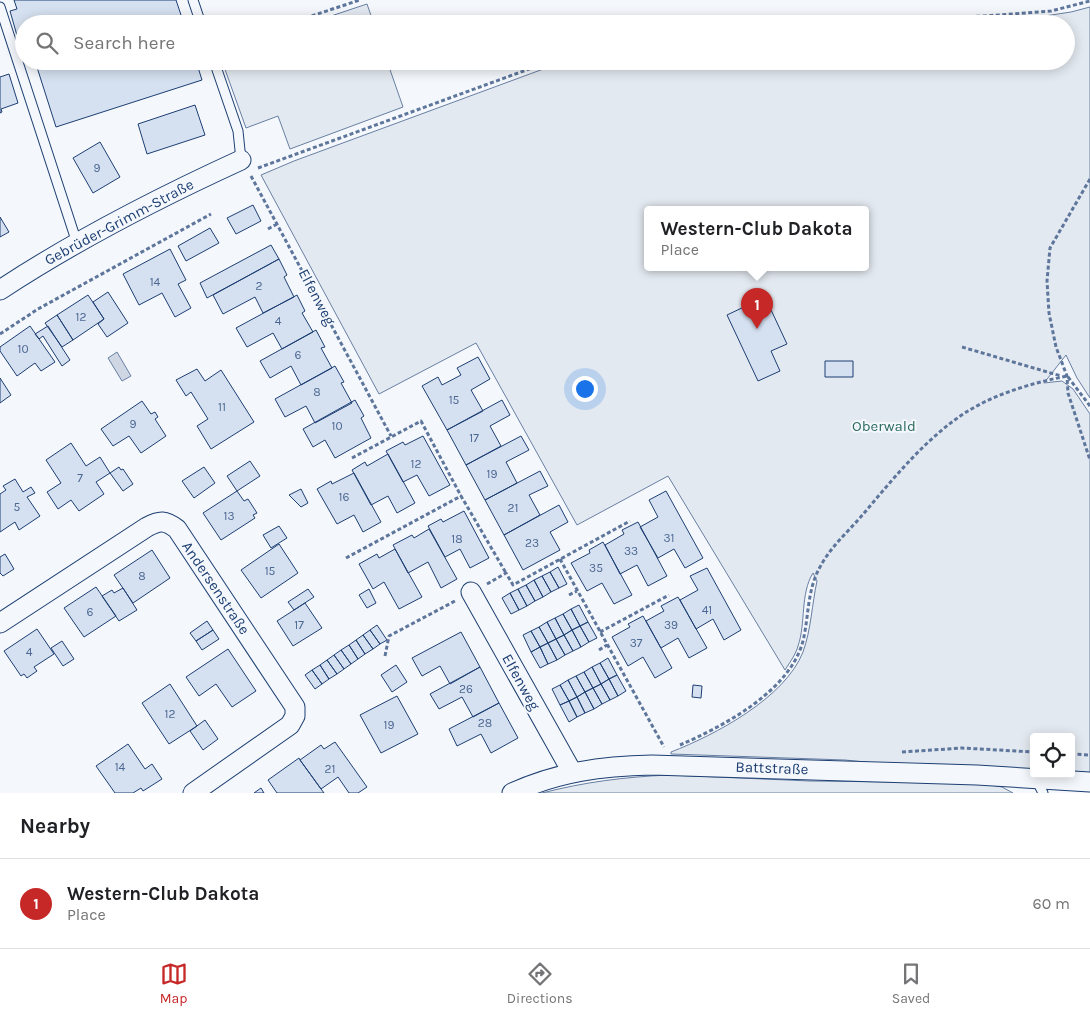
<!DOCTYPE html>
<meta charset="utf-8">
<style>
:root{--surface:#fff;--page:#f2f2f2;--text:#202124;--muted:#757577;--line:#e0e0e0;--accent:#c62828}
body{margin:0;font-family:Karla,sans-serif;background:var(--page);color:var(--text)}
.controls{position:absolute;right:15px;bottom:15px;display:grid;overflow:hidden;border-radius:5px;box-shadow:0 2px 12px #0003}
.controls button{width:45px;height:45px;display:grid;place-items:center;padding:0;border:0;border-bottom:1px solid var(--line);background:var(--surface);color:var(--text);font:25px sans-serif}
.you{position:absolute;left:584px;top:388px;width:18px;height:18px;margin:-12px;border:4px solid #fff;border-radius:50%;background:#1a73e8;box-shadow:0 0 0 8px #1a73e833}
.badge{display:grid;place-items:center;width:32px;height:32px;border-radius:50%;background:var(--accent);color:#fff;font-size:16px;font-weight:700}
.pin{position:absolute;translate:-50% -41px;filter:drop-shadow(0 1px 2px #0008)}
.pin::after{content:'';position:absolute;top:26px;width:18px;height:15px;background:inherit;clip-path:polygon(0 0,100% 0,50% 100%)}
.popup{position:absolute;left:644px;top:206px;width:225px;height:65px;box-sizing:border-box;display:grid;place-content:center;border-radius:5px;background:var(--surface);filter:drop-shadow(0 1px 4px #0005);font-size:16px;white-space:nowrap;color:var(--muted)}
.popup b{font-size:19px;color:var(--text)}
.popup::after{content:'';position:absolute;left:50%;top:100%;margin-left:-10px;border:10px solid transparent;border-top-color:var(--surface)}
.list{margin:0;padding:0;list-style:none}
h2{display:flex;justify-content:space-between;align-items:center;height:65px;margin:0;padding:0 20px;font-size:21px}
h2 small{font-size:16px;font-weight:400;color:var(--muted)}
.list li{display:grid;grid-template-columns:32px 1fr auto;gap:15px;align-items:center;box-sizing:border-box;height:90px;padding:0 20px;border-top:1px solid var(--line)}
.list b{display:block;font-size:19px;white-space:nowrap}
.list p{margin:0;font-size:16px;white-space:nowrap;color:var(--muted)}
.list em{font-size:16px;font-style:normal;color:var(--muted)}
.icon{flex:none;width:28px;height:28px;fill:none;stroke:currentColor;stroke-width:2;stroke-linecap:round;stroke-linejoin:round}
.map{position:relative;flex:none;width:1090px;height:793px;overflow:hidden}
.search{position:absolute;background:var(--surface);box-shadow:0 2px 12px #0003;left:15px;right:15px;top:15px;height:55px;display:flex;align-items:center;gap:12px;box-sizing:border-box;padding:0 18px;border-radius:28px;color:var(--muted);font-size:19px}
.sheet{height:155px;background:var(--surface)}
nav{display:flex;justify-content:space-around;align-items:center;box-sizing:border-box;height:70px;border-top:1px solid var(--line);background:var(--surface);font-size:14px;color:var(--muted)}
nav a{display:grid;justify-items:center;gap:2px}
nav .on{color:var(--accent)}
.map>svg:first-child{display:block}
.green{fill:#e3e9f0;stroke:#687fa3;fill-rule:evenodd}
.water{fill:#cfd7e4;stroke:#687fa3}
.building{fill:#d5e0f0;stroke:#1d3f73}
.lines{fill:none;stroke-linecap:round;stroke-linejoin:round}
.service-casing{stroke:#1d3f73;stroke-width:11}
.minor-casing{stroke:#1d3f73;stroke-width:21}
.path{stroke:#5e769c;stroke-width:3;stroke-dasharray:4 2.5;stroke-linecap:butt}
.service{stroke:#f4f7fb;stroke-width:9}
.minor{stroke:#f4f7fb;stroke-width:19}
.labels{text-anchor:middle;stroke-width:4;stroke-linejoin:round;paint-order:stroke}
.number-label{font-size:12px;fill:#4b6792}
.street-label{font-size:15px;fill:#1d3f73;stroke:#f4f7fb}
.park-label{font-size:15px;fill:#2c6c60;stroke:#f4f7fb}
</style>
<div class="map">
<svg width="1090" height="793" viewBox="0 0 1090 793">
<rect width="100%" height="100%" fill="#f4f7fb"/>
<!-- green -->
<path class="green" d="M367,4L374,24H307Z
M1090,7V398L1077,378L1066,355L1044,383L1062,381L1073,389L1090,414V773L1071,771V737H1034V769L876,765L865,762L845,760L671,754V752C715,735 785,698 803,652C811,630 812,604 817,581L813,573C800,594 806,623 798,646C796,654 790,662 785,670L668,476L577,525L476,343L379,394L261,175L294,161L565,61H1066V24H992L1071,12ZM648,210H866V268H648Z
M222,61H387L403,107L290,149L278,116L246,128Z
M669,775L810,781L980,783L1002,787L1013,793H542C585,782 624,777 669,775Z"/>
<!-- water -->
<path class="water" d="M117,352L131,376L122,381L108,358Z"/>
<!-- building -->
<path class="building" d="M14,0H176L184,24H24V37L18,39L10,11L17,9Z
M35,61H196L202,80L56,127Z
M9,74L18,103L1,109L2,112L0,113V77Z
M195,105L205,135L147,154L138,124Z
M100,142L120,177L93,193L73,158Z
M253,205L261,221L236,234L227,218Z
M0,217L9,232L0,237Z
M210,228L219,243L186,261L178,246Z
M271,245L279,259L207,298L200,283Z
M170,249L186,280L178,284L191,308L175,317L162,293L139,305L123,274Z
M279,259L287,275L284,277L294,297L263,313L255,297L223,314L213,295Z
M108,292L128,323L107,337L98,324L104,319L93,302Z
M88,295L104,319L73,340L57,315Z
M297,295L305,311L302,313L313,332L282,349L273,333L247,347L236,328Z
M765,297L787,344L771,351L780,371L758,381L727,315Z
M57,315L73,340L62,347L45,323Z
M30,326L55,362L41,371L35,363L17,376L0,351V347Z
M48,326L70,360L62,366L43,336L39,339L35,334Z
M316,330L325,347L321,348L332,368L301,385L291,366L270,378L260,361Z
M478,357L490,379L471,390L483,411L447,430L422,386L438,377L442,385L461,375L457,368Z
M825,361H853V377H825Z
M335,366L344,382L341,383L352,403L315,423L306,406L285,417L275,399Z
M197,369L205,381L221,370L254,422L211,449L197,426L208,419L191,392L186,396L176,380Z
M0,378L11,395L0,403Z
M355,400L364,416L361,418L371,438L335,458L325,440L313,447L303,429Z
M502,400L510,415L490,426L501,446L466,465L447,430Z
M142,401L151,414L155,412L158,417L155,419L166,436L141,453L129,436L113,446L101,429Z
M423,436L450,485L429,496L417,475L403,482L386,451L403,442L405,445Z
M521,436L529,450L506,462L517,483L485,500L466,465Z
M71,443L86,466L100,457L110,473L96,482L104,494L79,511L71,500L58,509L47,492L61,483L46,460Z
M388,454L415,503L397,513L388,496L371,505L352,470L365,462L367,466Z
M250,461L260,476L237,491L227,476Z
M119,467L121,470L123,469L133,484L123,491L110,473Z
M204,467L215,483L194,498L182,481Z
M540,471L548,486L529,495L540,515L504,535L485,500Z
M354,473L381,522L363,532L354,515L337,524L317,489L331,481L332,484Z
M15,479L23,492L31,487L35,493L27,497L40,516L19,530L15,522L0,532V494L6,490L3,486Z
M301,489L308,503L301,507L289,495Z
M237,491L244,501L248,499L257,513L253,515L255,518L221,540L203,513Z
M666,491L703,558L685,568L674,549L658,558L640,527L658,517L649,500Z
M559,505L568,522L550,532L560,550L523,570L504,535Z
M464,511L489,558L470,568L460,549L445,557L428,526L441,519L443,522Z
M638,522L667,576L648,586L637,565L620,574L605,545L624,534L622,530Z
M279,526L287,538L271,548L263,535Z
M429,529L457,579L441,588L428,562L408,573L393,545L412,535L414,538Z
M603,542L632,595L614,604L602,583L587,591L571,563L590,553L589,550Z
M279,544L298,573L261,598L241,570Z
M395,549L422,597L399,609L384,582L373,589L359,564L377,554L379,558Z
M152,550L170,578L133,603L114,575Z
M5,554L14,569L3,576L0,573V557Z
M558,567L567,584L559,588L550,572Z
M707,568L741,630L724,640L713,619L696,629L680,600L698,590L690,576Z
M550,572L559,588L551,592L542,576Z
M542,576L551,592L543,597L534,580Z
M534,580L543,597L535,601L526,585Z
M526,585L535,601L527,606L518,589Z
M96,587L116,616L84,637L64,608Z
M123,588L137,610L119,621L102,596L112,590L114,593Z
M308,589L314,597L294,610L288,602Z
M369,589L376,603L367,608L359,595Z
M518,589L527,606L519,610L510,593Z
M510,593L519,610L511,614L502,598Z
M678,597L707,648L689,658L678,638L661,648L646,621L664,611L661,606Z
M305,603L322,628L293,646L277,621Z
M579,605L588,622L580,626L571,609Z
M571,609L580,626L572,630L563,614Z
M563,614L572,630L564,635L555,618Z
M643,616L672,668L655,678L643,657L628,666L612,637L630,627L628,624Z
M555,618L564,635L556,639L547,622Z
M207,621L213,630L196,641L190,633Z
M547,622L556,639L548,643L539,627Z
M588,622L597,638L589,642L580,626Z
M377,625L387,640L380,644L370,630Z
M580,626L589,642L581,647L572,630Z
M539,627L548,643L540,647L531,631Z
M37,629L54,654L34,667L37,671L27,678L24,674L21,676L4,651Z
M213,630L219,639L202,650L196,641Z
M370,630L380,644L373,649L363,635Z
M572,630L581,647L573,651L564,635Z
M531,631L540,647L531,652L523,635Z
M461,632L480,667L450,684L440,666L422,676L412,658Z
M363,635L373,649L365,654L356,640Z
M564,635L573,651L565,655L556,639Z
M556,639L565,655L557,660L548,643Z
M356,640L365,654L358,659L349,645Z
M62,641L74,659L63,666L51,648Z
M548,643L557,660L548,664L540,647Z
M349,645L358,659L351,664L341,650Z
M540,647L548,664L540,668L531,652Z
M228,649L256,691L232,707L216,684L199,696L186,677Z
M341,650L351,664L344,669L334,655Z
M334,655L344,669L337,674L327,660Z
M608,658L617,675L609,679L600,663Z
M327,660L337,674L329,679L320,665Z
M600,663L609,679L601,684L592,667Z
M320,665L329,679L322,684L312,670Z
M396,665L407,682L392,692L381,675Z
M480,667L499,703L473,717L462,697L439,709L430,694Z
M592,667L601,684L593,688L584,672Z
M312,670L322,684L315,689L305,675Z
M584,672L593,688L585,692L576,676Z
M617,675L626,691L618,696L609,679Z
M576,676L585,692L577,697L568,680Z
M609,679L618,696L610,700L601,684Z
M568,680L577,697L569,701L560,685Z
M170,684L197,726L169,744L142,703Z
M601,684L610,700L602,704L593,688Z
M560,685L569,701L560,705L552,689Z
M693,685L702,686L701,698L692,697Z
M593,688L602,704L594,709L585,692Z
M585,692L594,709L585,713L577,697Z
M397,696L418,734L381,753L360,715Z
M577,697L585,713L577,717L569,701Z
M569,701L577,717L569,722L560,705Z
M499,703L518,738L491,753L481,734L457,746L449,729Z
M205,720L218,739L203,750L190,731Z
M335,742L367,787L358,793H349L338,777L321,789L300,760L321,745L324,749Z
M128,744L145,769L152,764L162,779L143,791L141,788L133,793H115L96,766Z
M299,758L300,760L324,793H277L268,780Z
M261,788L264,793H254Z"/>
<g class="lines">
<!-- service casing -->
<g class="service-casing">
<path id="service" d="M193,0L201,24
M0,7L77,243
M214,61L238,131L241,160
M1036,779L1043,793"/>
</g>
<!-- minor casing -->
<g class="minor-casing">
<path id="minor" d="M0,290C76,240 158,198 241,160
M471,592L572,772
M0,623L147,527C160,520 165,520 177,529L295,707V716L290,725L193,793
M512,793C558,772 602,766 652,765L977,775L1090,782"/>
</g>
<!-- path -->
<path class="path" d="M287,24L360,0
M788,24L985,16L1051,11L1090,1
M258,168L551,61
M251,176L391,436
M1090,179L1050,248L1047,281L1049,313L1056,347L1067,376L1068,393L1090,460
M268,229L277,224
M0,334L38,309L211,214
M962,347L1061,376
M1068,377L1090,406
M352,458L421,421L461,496
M346,558L461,496L506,573
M560,559L664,747
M487,584L506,573L513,585L630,521
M569,595L577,591
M600,632L669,595
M599,650L607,645
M385,656L389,636L455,601
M680,745C724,726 790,691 803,641C809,616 807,590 820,567C831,546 850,530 865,512C892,480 919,447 952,422C984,397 1027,384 1067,376
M902,752L962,748L1034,752
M1071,754L1090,755"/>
<!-- service -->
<use href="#service" class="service"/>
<!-- minor -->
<use href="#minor" class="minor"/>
</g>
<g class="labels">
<!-- number labels -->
<g class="number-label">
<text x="97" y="172">9</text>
<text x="155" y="286">14</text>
<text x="259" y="290">2</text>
<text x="81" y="321">12</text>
<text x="278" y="325">4</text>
<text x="23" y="353">10</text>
<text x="298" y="359">6</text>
<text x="317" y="396">8</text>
<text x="454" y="404">15</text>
<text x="222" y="411">11</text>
<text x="133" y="428">9</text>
<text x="337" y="430">10</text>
<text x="474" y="442">17</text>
<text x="416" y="468">12</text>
<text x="492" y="478">19</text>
<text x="80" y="482">7</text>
<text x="344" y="501">16</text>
<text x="17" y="511">5</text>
<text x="513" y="512">21</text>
<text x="229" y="520">13</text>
<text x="669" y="542">31</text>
<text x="457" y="543">18</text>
<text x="532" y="547">23</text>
<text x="631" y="555">33</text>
<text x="596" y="572">35</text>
<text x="270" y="575">15</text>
<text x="142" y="580">8</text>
<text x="707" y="614">41</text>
<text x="90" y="616">6</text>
<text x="299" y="629">17</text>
<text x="671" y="629">39</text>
<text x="636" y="647">37</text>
<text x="29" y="656">4</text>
<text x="466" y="693">26</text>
<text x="170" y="718">12</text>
<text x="485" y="727">28</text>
<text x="389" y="729">19</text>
<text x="120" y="771">14</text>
<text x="330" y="773">21</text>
</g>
<!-- street labels -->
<g class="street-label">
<text transform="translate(119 222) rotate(-28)" y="5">Gebrüder-Grimm-Straße</text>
<text transform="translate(317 297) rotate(62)" y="5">Elfenweg</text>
<text transform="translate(216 588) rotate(56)" y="5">Andersenstraße</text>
<text transform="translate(521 682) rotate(61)" y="5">Elfenweg</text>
<text transform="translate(772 768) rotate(2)" y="5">Battstraße</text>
</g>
<!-- park labels -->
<g class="park-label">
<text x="884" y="431">Oberwald</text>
</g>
</g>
</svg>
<div class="controls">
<button><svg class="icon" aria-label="locate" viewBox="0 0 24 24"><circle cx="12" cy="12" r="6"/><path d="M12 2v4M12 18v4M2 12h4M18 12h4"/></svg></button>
</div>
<div class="you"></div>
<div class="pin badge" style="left:757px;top:329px">1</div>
<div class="popup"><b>Western-Club Dakota</b>Place</div>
<div class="search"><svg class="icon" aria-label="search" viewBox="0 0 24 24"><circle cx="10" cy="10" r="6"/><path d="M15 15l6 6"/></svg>Search here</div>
</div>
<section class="sheet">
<h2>Nearby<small></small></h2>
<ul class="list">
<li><span class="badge">1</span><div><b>Western-Club Dakota</b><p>Place</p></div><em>60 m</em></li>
</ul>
</section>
<nav>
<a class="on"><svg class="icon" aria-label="map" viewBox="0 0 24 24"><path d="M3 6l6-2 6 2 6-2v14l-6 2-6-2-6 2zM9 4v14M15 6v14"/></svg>Map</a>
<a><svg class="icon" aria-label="directions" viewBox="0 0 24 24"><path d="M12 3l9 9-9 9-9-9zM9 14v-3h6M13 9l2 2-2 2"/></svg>Directions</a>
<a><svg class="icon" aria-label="saved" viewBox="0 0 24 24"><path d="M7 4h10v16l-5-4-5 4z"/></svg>Saved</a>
</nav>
